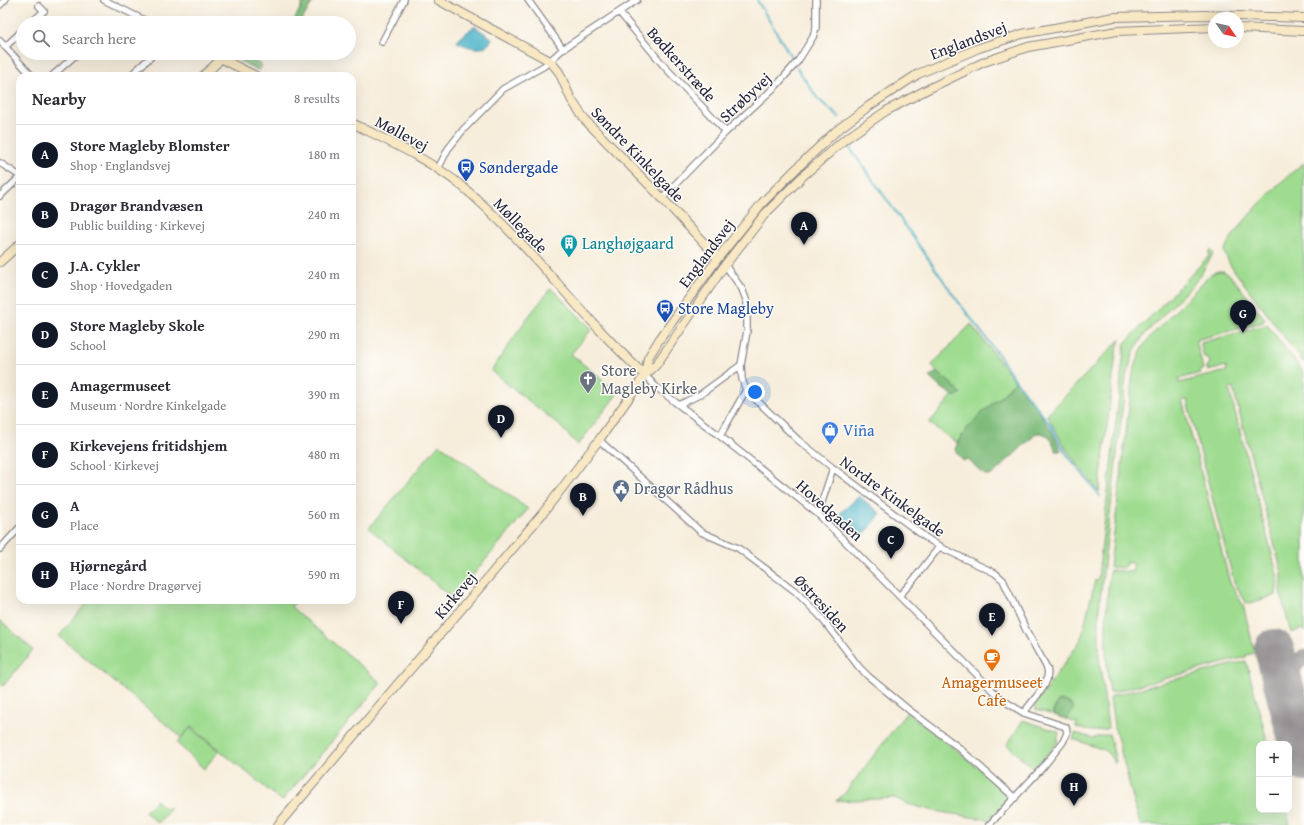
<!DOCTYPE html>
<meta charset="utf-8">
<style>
:root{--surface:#fff;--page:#f7f7f7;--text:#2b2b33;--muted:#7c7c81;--line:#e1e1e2;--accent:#111827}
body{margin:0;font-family:"Gentium Book Plus",serif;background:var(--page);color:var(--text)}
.controls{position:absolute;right:12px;bottom:12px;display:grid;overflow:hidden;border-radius:8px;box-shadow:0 4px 16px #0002}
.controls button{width:36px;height:36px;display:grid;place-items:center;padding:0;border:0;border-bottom:1px solid var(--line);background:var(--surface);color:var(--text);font:20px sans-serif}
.compass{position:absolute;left:1208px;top:12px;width:36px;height:36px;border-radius:50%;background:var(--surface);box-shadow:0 4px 16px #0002;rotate:124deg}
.you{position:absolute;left:755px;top:392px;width:14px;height:14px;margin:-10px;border:3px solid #fff;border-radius:50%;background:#1a73e8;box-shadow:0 0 0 6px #1a73e833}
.badge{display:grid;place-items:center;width:26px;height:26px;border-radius:50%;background:var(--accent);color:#fff;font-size:13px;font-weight:700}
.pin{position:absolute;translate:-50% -33px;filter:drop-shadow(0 1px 2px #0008)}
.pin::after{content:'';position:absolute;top:21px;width:14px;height:12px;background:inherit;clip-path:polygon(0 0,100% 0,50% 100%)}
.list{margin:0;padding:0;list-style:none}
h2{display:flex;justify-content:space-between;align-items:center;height:52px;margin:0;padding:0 16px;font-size:17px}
h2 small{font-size:13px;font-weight:400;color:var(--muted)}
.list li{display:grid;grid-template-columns:26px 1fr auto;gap:12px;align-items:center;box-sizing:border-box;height:60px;padding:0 16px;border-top:1px solid var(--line)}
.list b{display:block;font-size:15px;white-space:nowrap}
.list p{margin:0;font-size:13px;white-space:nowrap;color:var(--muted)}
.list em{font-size:13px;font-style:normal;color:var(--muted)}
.icon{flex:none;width:22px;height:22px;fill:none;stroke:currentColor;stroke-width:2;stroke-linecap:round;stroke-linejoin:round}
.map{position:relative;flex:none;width:1304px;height:825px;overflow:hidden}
.search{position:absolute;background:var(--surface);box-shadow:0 4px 16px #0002;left:16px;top:16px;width:340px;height:44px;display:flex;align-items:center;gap:10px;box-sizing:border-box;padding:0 14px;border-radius:22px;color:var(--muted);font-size:15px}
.panel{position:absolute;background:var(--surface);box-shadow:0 4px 16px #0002;left:16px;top:72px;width:340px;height:532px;border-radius:12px}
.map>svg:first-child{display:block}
.green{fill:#9fdc90;stroke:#607f66}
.forest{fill:#7fbc7a;stroke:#506f5a}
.water{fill:#47b0c6;stroke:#346980}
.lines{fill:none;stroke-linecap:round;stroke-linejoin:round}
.stream{stroke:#47b0c6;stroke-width:2}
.taxiway{stroke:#8c888b;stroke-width:16}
.runway{stroke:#8c888b;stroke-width:40}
.street-casing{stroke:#8c888b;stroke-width:8}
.secondary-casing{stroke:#8c888b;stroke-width:10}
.street{stroke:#fff;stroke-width:5.5}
.secondary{stroke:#f8e8c3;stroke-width:8}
.labels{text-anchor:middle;stroke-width:3;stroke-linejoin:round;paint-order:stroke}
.street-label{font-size:16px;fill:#22223b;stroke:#fdfcf7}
.transit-label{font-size:16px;fill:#164399;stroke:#fdfcf7;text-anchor:start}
.culture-label{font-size:16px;fill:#0d838f;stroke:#fdfcf7;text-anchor:start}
.worship-label{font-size:16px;fill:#5b616d;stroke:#fdfcf7;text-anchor:start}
.shop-label{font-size:16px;fill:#366cbe;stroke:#fdfcf7;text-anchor:start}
.service-label{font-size:16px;fill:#4e5e75;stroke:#fdfcf7;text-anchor:start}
.food-label{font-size:16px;fill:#c56008;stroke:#fdfcf7}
</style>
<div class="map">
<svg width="1304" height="825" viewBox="0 0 1304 825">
<rect width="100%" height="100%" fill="#fdfcf7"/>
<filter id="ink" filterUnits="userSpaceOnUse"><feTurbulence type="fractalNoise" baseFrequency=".025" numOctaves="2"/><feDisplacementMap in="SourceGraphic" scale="8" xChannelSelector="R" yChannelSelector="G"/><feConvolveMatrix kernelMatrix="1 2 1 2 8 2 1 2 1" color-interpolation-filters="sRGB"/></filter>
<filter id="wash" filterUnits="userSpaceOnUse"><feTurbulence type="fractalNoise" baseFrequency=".012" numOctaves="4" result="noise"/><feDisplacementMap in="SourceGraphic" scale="16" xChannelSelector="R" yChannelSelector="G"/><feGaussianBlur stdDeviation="0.9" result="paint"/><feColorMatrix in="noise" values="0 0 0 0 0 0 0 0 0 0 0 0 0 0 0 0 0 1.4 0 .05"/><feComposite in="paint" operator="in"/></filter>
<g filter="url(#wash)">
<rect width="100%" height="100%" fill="#f7eddb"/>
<!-- green -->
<path class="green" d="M1304,163V363L1230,265L1224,252C1229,232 1285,176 1304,163Z
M1210,250L1213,254L1198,279L1144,335L1134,351L1126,377L1099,608V656L1108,728C1096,733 1088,731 1076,727L1077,723L1065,719L1069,716L1072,705C1067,702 1064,700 1058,701L1053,711V715L1036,710L1035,705L1081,640L1095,580L1098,579L1125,343L1210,255L1208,252Z
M1218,271H1223L1231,276L1265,319L1263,322L1196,340L1203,369L1200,370L1201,373L1178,379L1179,383L1227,371L1226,366L1208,371V368H1206L1210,363L1208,358L1204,357L1201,346V343L1265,325L1268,326L1304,373V632L1302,629L1291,633L1281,595L1282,573L1233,388L1229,389L1278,578L1276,595L1247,604L1234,582L1187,400H1182L1230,583L1243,605L1255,653L1246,655V657L1110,693C1104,650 1105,612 1110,570L1132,572L1134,564L1127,562L1126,566L1123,568L1110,567L1133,373L1142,348L1149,338L1207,278L1213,273Z
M551,288L592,329L571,354L618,393L578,445L558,424L491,371L528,317Z
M971,324L1015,381C1009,387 1004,394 998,399C982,412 968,426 957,443L929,423L953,395L949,382L943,376L937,373L932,365Z
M1120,339L1116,353L1099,492L1068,452L1047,415Z
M439,444L528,509L453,599L369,528Z
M89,600H297L291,607L381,683L282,801L191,727L181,737L59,636Z
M0,620L33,650L3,686L0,683Z
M1246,661L1268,744H1259V810H1286L1290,825H1140L1114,725L1110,699L1112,696Z
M906,713H908L963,755L1012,797L990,820L934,811L907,804L895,798L836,801L845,793Z
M1023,720L1059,732L1057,743L1034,769L1007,745Z
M190,728L219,751L204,769L177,743Z
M1075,733L1093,738L1109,734L1116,762H1114L1107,751L1073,739Z
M156,800L164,808H171L158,823L145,812Z"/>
<!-- forest -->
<path class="forest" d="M304,0H314L300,23H293Z
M238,53H246L244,56L262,65L260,69L257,70L236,59Z
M937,373L943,376L961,393L955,397L939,386L929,377L933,374Z
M1015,381C1032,403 1051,424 1061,451H1056C1052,442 1049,432 1037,433L992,475H985L967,459L963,461L955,450C960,432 983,411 997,400C1004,395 1009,387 1015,381Z
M1060,700L1069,703L1073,708L1072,713L1066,719L1054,715L1053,713L1058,701Z"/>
<!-- water -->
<path class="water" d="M474,26L492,38C487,54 469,48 457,42L458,40Z
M859,496L881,514C858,542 863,542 836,517Z"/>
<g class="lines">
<!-- stream -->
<path class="stream" d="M757,0L793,60
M797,68L818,99L839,117
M849,147L895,211L957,300L998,354L1019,385L1050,424L1065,452L1100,496"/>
<!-- taxiway -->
<path class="taxiway" d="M1287,699C1287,683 1290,666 1304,657
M1291,711L1298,724L1304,730"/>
<!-- runway -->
<path class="runway" d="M1274,649L1304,762"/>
</g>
</g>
<g filter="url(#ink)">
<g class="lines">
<!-- street casing -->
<g class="street-casing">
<path id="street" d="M104,0L150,23
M528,0L563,49
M0,5L5,0
M619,12L664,66L726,132
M31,23L44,11L39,6
M0,41L32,76
M382,42L404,0
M5,47L23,30
M210,53L220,58
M52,76L78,53
M130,76L155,53
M0,163L20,176
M438,169L448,149L463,130L503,89L544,66L563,49L637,0
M0,196L20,177
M662,198L726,132L777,85L798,61L813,37L816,27V0
M725,265L742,289L747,302V331L741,365L742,379L746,390L798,440L833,468L925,537L942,548L995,573L1003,580L1027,632L1047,668C1052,685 1032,699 1024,713
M645,375L655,386L675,402L720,436L818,514L1001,699L1024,713L1066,727L1067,733L1063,742L1043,767L989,825
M679,405L701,394L741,365
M720,436L746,390
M599,440L701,532L738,548L795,591L820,616L859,667L868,676L909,710L958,747L1015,798
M818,514L833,468
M0,549L20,527
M899,596L911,583L940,546"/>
</g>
<!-- secondary casing -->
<g class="secondary-casing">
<path id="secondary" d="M438,0L550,61L559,72L571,99L585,120L662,198L718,258
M1238,28L1304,31
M203,76L217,63L220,58L256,76
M352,123C390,142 430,160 463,187C529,243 580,316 645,375
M0,262L20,244
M645,375L648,358L659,340L718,258L762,203L798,167L836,131L869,106L918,74L979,48L1022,34L1114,17L1205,15L1304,18
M278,825L543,513L599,440L645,375L656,365L725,265L765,214L804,175L844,140L886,111L926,90L984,62L1028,47L1117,31L1214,27"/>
</g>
<!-- street -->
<use href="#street" class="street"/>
<!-- secondary -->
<use href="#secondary" class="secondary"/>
</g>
</g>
<!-- icons -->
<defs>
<g id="bus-pin" transform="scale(0.9)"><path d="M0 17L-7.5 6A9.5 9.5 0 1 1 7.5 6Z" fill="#1a4fb4" stroke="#fdfcf7"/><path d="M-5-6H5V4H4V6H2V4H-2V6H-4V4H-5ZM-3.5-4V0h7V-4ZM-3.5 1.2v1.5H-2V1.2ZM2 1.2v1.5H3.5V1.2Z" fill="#fff"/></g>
<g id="building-pin" transform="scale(0.9)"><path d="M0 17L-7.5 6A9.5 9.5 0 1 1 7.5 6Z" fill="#0f9aa8" stroke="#fdfcf7"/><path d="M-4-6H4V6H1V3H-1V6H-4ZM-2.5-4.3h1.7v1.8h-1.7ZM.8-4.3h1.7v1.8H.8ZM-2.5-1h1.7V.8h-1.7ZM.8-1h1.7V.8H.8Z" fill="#fff"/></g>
<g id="church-pin" transform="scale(0.9)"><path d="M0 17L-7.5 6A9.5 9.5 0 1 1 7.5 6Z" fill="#6b7280" stroke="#fdfcf7"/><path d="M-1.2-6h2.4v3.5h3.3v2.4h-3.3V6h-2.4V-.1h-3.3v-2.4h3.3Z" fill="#fff"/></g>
<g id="shop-pin" transform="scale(0.9)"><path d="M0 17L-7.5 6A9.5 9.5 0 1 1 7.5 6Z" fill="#3f7fe0" stroke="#fdfcf7"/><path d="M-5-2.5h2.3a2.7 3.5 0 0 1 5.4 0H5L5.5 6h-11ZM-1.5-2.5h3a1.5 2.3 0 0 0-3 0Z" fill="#fff"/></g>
<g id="civic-pin" transform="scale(0.9)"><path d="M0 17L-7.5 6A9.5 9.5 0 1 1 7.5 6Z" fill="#5c6f8a" stroke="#fdfcf7"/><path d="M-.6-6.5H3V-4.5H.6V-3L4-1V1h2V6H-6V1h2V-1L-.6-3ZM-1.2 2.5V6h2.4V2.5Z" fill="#fff"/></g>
<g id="cafe-pin" transform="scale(0.9)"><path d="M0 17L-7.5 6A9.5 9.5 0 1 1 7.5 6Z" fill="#e8710a" stroke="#fdfcf7"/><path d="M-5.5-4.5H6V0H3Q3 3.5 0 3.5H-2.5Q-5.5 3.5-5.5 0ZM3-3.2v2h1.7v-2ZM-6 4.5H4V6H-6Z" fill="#fff"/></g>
</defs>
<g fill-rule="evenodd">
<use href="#bus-pin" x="466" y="167"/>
<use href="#building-pin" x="569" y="243"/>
<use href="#bus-pin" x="665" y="308"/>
<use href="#church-pin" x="588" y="379"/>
<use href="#shop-pin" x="830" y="430"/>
<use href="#civic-pin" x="621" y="488"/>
<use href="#cafe-pin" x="992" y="657"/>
</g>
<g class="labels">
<!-- street labels -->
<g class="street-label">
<text transform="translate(968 40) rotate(-21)" y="6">Englandsvej</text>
<text transform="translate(682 64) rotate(48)" y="6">Bødkerstræde</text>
<text transform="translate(745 97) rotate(-43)" y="6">Strøbyvej</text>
<text transform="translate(402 133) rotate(28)" y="6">Møllevej</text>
<text transform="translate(638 154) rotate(46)" y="6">Søndre Kinkelgade</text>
<text transform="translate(521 225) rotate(46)" y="6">Møllegade</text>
<text transform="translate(706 253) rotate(-53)" y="6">Englandsvej</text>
<text transform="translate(893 496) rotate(36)" y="6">Nordre Kinkelgade</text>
<text transform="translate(830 510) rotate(42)" y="6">Hovedgaden</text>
<text transform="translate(455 595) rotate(-50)" y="6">Kirkevej</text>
<text transform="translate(822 603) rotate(47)" y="6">Østresiden</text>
</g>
<!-- transit labels -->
<g class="transit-label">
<text x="479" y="173">Søndergade</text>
<text x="678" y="314">Store Magleby</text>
</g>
<!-- culture labels -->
<g class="culture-label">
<text x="582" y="249">Langhøjgaard</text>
</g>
<!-- worship labels -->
<g class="worship-label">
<text x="601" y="376">Store<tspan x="601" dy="18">Magleby Kirke</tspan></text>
</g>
<!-- shop labels -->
<g class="shop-label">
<text x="843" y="436">Viña</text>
</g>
<!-- service labels -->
<g class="service-label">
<text x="634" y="494">Dragør Rådhus</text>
</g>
<!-- food labels -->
<g class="food-label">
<text x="992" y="688">Amagermuseet<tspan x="992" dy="18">Cafe</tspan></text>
</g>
</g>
</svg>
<div class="controls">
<button>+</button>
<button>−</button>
</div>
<svg class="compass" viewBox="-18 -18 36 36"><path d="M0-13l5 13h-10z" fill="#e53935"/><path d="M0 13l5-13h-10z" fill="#7c7c81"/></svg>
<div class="you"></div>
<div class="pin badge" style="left:804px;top:245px">A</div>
<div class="pin badge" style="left:583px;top:516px">B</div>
<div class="pin badge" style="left:891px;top:559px">C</div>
<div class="pin badge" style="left:501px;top:438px">D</div>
<div class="pin badge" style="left:992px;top:636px">E</div>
<div class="pin badge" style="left:401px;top:624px">F</div>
<div class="pin badge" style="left:1243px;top:333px">G</div>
<div class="pin badge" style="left:1074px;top:806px">H</div>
<div class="search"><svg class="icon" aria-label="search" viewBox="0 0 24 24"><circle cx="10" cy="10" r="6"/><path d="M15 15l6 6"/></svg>Search here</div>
<section class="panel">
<h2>Nearby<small>8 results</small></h2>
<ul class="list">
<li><span class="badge">A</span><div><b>Store Magleby Blomster</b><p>Shop · Englandsvej</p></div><em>180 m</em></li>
<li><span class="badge">B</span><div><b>Dragør Brandvæsen</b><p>Public building · Kirkevej</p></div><em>240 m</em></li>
<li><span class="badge">C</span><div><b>J.A. Cykler</b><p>Shop · Hovedgaden</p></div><em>240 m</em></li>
<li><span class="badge">D</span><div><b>Store Magleby Skole</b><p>School</p></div><em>290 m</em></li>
<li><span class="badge">E</span><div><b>Amagermuseet</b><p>Museum · Nordre Kinkelgade</p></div><em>390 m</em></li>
<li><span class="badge">F</span><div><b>Kirkevejens fritidshjem</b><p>School · Kirkevej</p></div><em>480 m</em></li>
<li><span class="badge">G</span><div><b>A</b><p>Place</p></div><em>560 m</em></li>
<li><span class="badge">H</span><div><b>Hjørnegård</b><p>Place · Nordre Dragørvej</p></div><em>590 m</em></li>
</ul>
</section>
</div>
